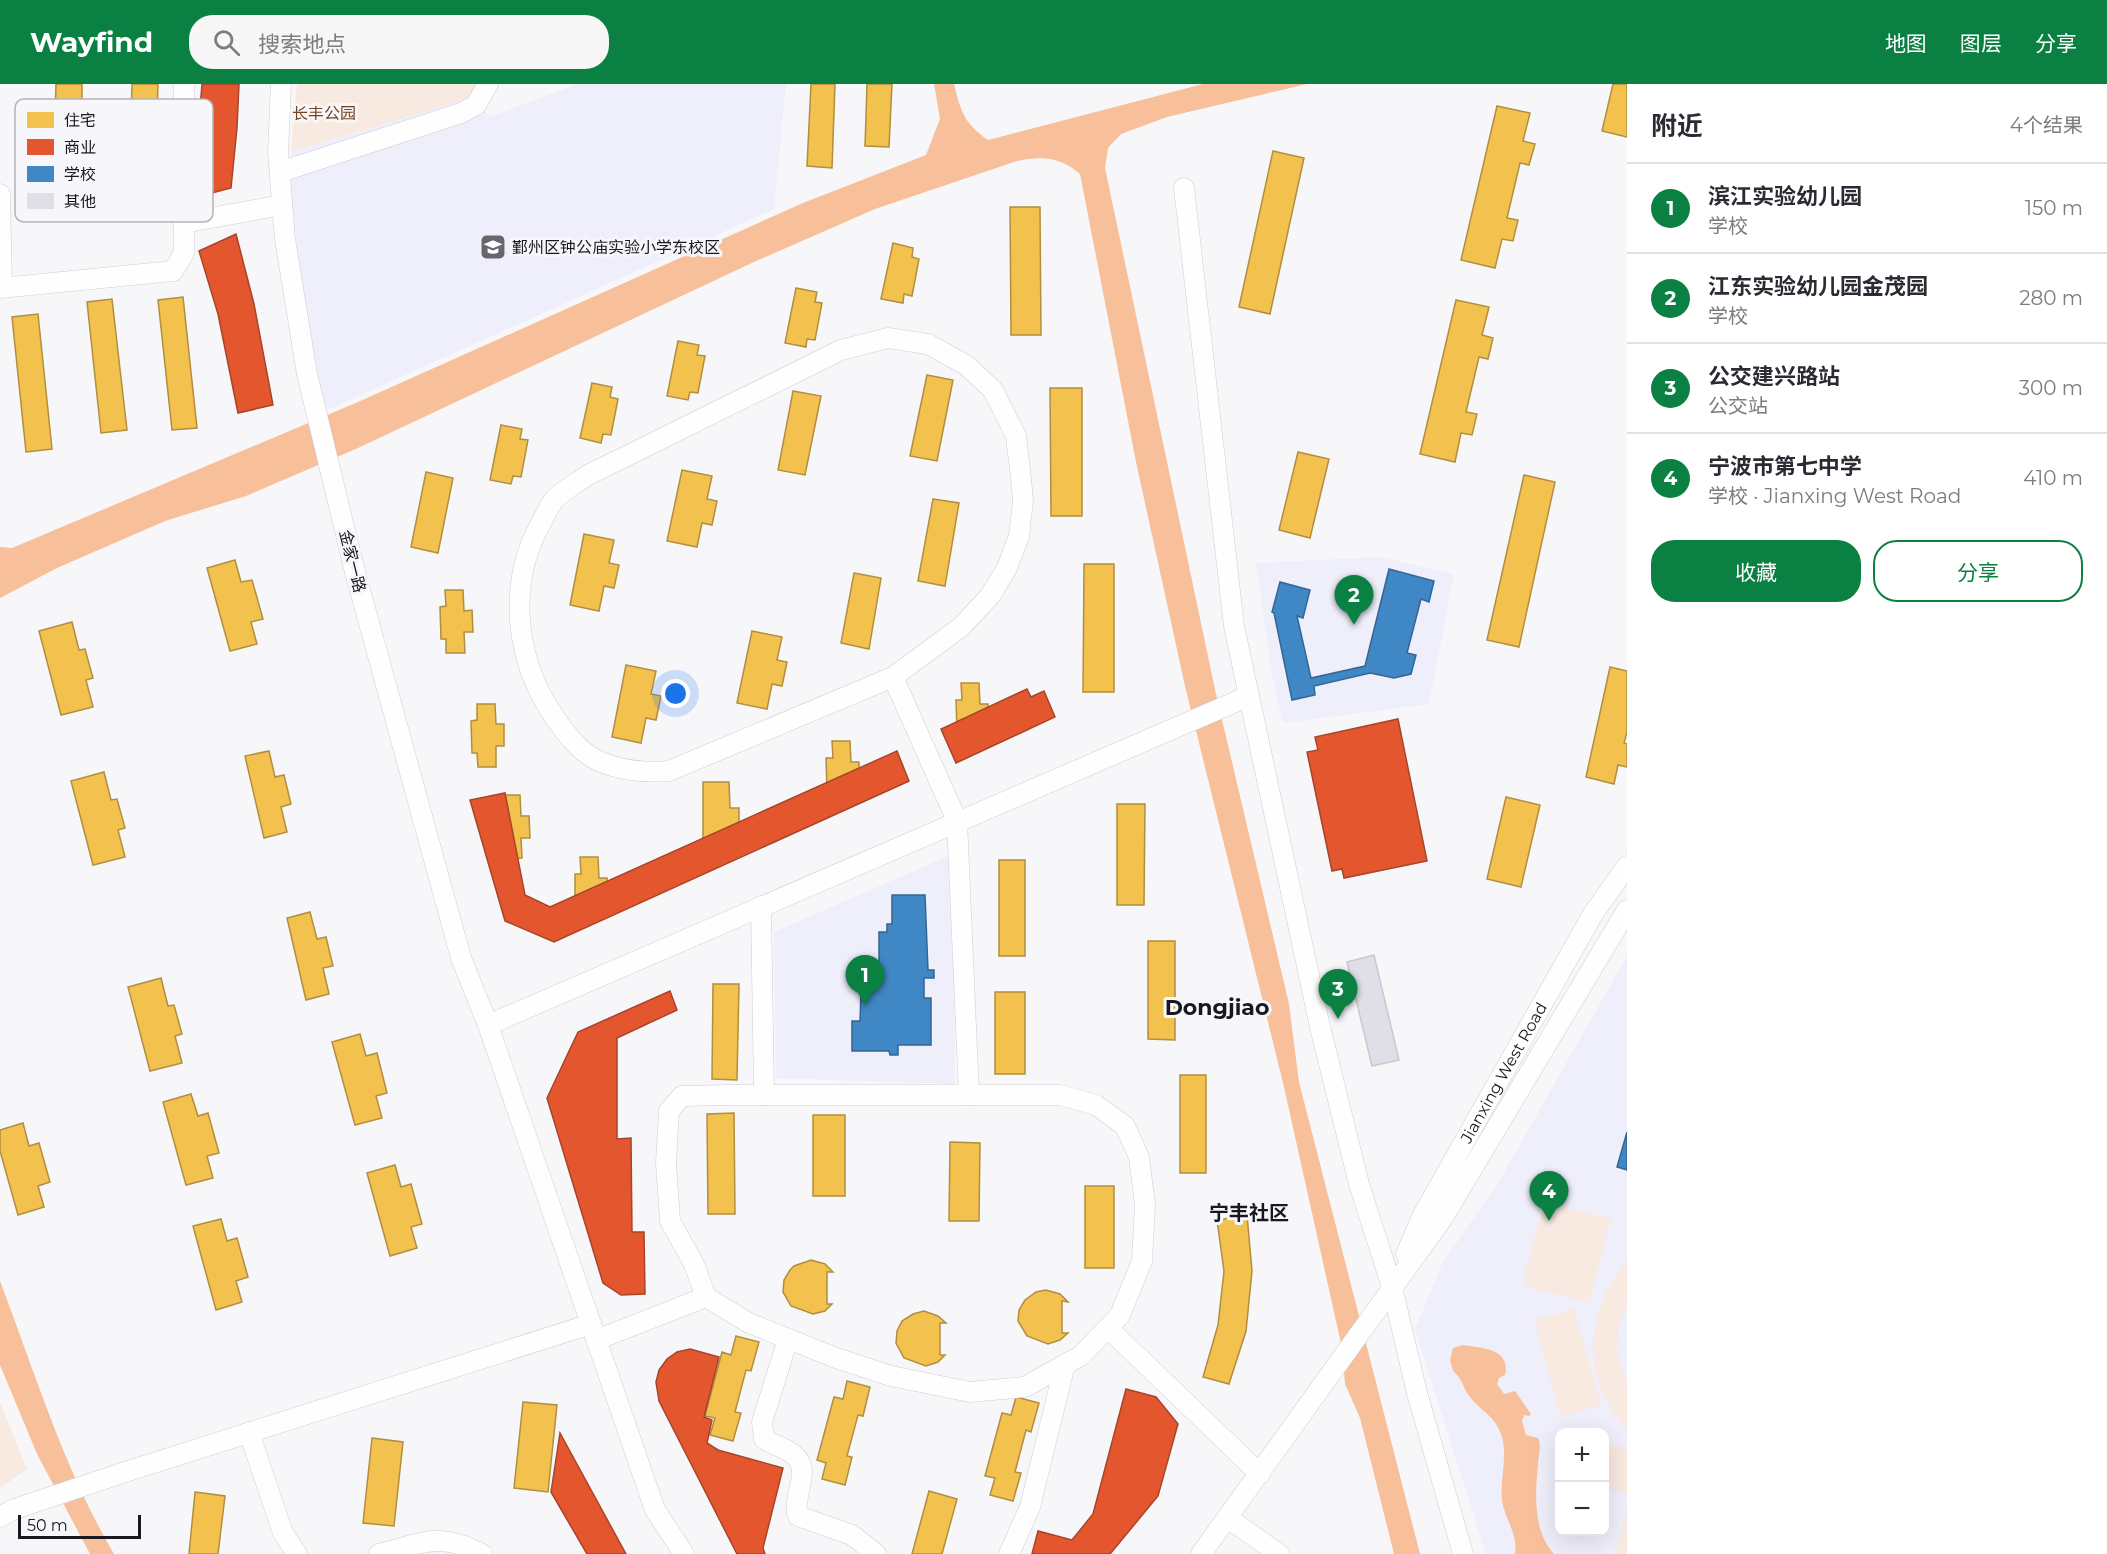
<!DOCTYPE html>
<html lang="zh">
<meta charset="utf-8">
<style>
:root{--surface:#fff;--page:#f7f7f7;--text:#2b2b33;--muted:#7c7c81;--line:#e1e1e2;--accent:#0b8043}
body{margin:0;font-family:Montserrat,"Noto Sans SC",sans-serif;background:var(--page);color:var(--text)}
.controls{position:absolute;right:18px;bottom:18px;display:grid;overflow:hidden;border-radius:12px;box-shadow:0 6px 24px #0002}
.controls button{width:54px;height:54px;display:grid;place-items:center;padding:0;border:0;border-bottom:2px solid var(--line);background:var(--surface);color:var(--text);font:30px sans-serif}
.scale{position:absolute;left:18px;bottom:15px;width:123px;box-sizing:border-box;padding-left:6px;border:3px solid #191821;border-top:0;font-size:16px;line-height:21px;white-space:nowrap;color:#191821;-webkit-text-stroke:4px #f6f6fb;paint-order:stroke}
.you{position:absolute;left:676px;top:610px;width:21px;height:21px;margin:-15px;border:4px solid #fff;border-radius:50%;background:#1a73e8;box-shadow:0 0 0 9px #1a73e833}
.badge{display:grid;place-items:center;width:39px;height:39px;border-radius:50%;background:var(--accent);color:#fff;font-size:20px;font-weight:700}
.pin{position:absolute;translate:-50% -50px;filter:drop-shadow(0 2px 3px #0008)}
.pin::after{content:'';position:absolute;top:32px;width:21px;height:18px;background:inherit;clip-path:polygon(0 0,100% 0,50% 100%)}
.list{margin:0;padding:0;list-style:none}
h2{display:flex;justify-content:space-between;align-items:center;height:78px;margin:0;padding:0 24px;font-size:26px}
h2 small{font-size:20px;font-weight:400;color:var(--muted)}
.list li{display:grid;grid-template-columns:39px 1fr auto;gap:18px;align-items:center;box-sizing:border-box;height:90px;padding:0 24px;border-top:2px solid var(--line)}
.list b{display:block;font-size:22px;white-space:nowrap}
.list p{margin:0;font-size:20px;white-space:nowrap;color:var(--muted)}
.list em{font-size:20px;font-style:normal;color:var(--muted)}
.actions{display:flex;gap:12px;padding:18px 24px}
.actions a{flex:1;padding:14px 0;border:2px solid var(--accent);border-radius:24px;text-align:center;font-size:21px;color:var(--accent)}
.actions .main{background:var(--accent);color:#fff}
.icon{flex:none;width:33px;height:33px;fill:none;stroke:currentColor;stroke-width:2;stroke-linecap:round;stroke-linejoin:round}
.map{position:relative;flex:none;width:1627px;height:1470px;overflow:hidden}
header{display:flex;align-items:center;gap:36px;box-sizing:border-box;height:84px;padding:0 30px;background:var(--accent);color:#fff}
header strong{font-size:28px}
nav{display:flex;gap:33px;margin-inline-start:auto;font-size:21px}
.search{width:420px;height:54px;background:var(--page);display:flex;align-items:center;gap:15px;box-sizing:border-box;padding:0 21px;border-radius:24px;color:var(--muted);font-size:22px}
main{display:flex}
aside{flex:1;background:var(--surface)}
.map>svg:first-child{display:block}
.built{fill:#efeefb;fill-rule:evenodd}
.green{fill:#f8e9e1}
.water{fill:#f7bf9a}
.homes{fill:#f2c14e;stroke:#b18e40;stroke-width:1.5}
.shops{fill:#e4572e;stroke:#a7442a;stroke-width:1.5}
.schools{fill:#3f88c5;stroke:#346694;stroke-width:1.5}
.building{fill:#e0dfe7;stroke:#c8c8ce;stroke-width:1.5}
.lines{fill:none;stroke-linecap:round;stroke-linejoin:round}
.minor-casing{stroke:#cecdd3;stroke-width:21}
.minor{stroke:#fefefe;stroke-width:20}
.labels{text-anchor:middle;stroke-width:6;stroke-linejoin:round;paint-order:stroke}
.park-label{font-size:16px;fill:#77431d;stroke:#f6f6fb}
.poi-label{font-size:16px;fill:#191821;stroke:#f6f6fb;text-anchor:start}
.street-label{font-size:16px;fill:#191821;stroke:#f6f6fb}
.quarter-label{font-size:20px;font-weight:bold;fill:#191821;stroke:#f6f6fb}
.district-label{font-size:22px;font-weight:bold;fill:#191821;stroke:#f6f6fb}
.key{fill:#f6f6fb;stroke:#b4b3ba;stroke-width:1.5}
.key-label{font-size:16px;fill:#191821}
</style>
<header>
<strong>Wayfind</strong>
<div class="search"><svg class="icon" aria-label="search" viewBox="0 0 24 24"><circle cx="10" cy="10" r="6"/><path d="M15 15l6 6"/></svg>搜索地点</div>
<nav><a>地图</a><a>图层</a><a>分享</a></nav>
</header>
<main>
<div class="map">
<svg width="1627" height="1470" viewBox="0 0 1627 1470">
<rect width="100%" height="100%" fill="#f7f7fa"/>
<!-- built -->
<path class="built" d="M578,0H786L774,125L325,327L301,202L290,95L291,68L482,10L480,16L489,33Z
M1382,473L1454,490L1429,620L1283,639L1272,592L1256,479Z
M953,770L955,1000L776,994L774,848Z
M1627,872V1470H1486L1415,1246L1442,1180L1501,1094ZM1560,1348H1604V1448H1560Z"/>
<!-- green -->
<path class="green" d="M297,0H484L482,10L291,68Z
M1544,1118L1611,1135L1589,1219L1522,1201Z
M1627,1178V1219L1618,1245L1617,1266L1627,1301V1345C1580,1299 1584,1224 1627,1178Z
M1574,1225L1601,1321L1561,1333L1534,1236Z
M0,1318L27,1385L0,1404Z
M1609,1359L1627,1364V1410L1605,1404V1376Z
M1627,1424V1470H1615Z"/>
<!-- water -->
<path class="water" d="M934,0H954C961,28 964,39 988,56L1203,0H1307L1167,33L1121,50L1108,64L1105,84L1216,610L1289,920L1299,998L1420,1470H1394L1360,1334L1345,1300L1342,1264L1284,1003L1185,602L1136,378L1080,90C1060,73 1042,72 1017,77L875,125L754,178L358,364L246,412L165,437L57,484L0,514V463L12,464L358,318L803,119L926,71L940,35Z
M0,1197C35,1289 64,1385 114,1470H90L37,1370L0,1281Z
M1463,1261C1481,1264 1511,1264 1505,1291L1499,1294L1497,1300L1504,1310L1515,1307L1531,1330L1529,1332L1524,1331L1522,1337L1526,1351L1538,1354C1542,1363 1538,1371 1538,1381C1535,1411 1533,1447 1554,1470H1515C1518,1450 1505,1435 1502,1417C1499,1390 1512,1365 1496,1340C1489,1329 1477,1323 1470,1313C1462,1303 1463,1295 1453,1287L1450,1276L1453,1264Z"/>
<!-- homes -->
<path class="homes" d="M56,0H82V36L55,35Z
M132,0H158L157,35L131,34Z
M205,0H231V20H204Z
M811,0H835L832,84L807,82Z
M867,0H892L889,63L865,62Z
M1613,0H1627V53L1602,47Z
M1497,22L1530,29L1523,57L1535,60L1529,81L1520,79L1507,134L1518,136L1513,157L1502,155L1495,184L1461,176Z
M1273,67L1304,74L1270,230L1239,223Z
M1010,123H1040L1041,251H1011Z
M893,159L913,164L912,173L919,175L912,212L904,210L903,219L881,215Z
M796,204L817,208L815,218L822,219L815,256L807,255L806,263L785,259Z
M183,213L197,344L172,346L158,216Z
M112,215L127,346L101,349L87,218Z
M1456,216L1489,223L1482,251L1493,254L1488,275L1479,273L1466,328L1477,330L1472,351L1461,349L1455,378L1420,370Z
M38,230L52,365L26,368L12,233Z
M250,235L266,320L239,326L223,241Z
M678,257L699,261L697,271L705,272L698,309L690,308L688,316L667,312Z
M927,291L953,296L937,377L910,372Z
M592,299L612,303L610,313L618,315L611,351L603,350L601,359L580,354Z
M1050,304H1082V432H1051Z
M793,307L821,312L805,391L778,386Z
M501,341L522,345L520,355L528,356L521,393L513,392L511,400L490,396Z
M1298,368L1329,375L1310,454L1279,446Z
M682,386L712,392L707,415L717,417L712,441L702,439L697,463L667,457Z
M426,388L453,394L438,469L411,463Z
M1524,391L1555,398L1519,563L1487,556Z
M933,415L959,419L945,502L918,497Z
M584,450L614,456L609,479L619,481L614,504L604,502L599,527L570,521Z
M235,476L241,498L252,496L263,535L251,538L257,560L230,567L207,484Z
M1084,480H1114V608H1083Z
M854,489L881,494L869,565L841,559Z
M445,506H463L464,527L472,526L473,548H464L465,569H446V555H441L440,523L446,522Z
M72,538L79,566L85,565L93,594L86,596L93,623L61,631L39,547Z
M752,547L782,553L777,576L787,578L782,602L772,600L767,625L737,619Z
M626,581L656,587L651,610L661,612L656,636L646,634L641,659L612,653Z
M1610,583L1627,587V648L1624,659L1627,660V683L1618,681L1614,700L1586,693Z
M961,599H979L980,620H988L989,641L980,642L981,662L962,663V648H957L956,616H962Z
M477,620H495L496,640H504V662H496V683H478L477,669H472L471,637L477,636Z
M832,657H850L851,678H859V700H851V720L832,721V706H827L826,674H833Z
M269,667L275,693L284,691L291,720L281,723L287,748L264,754L245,672Z
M104,688L111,716L117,715L125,744L118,746L125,773L93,781L71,697Z
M703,698H729L730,724H739V749H729V773L703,774Z
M502,711H520L521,732H529L530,754H521L522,774L503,775V760H497L496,728H503Z
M1506,713L1540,721L1521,803L1487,795Z
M1117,720H1145L1144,821H1117Z
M580,773H598L599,794H607L608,815L599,816L600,836L581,837V822H575V790H581Z
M999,776H1025V872H999Z
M310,828L317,855L326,853L333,882L323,884L329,910L306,916L287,834Z
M1148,857H1175V956L1148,955Z
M161,894L168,922L174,921L182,950L175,952L182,979L150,987L128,903Z
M713,900H739L737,996L712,995Z
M995,908H1025V990H995Z
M360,950L366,972L377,969L387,1009L376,1012L382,1034L355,1041L332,958Z
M587,959H615V1056H587Z
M1180,991H1206V1089H1180Z
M191,1010L198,1032L208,1029L219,1069L207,1072L213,1094L186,1101L163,1018Z
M734,1029L735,1130H708L707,1030Z
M813,1031H845V1112H813Z
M23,1039L29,1062L39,1059L50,1098L38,1102L44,1123L18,1131L0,1067V1046Z
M950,1058L980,1059L979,1137H949Z
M395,1081L401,1103L411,1100L422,1140L411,1143L417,1164L390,1172L367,1089Z
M607,1098H630V1150H643V1204H618V1152H607Z
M1085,1102H1114V1184H1085Z
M1247,1131L1252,1187L1246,1247L1229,1300L1203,1293L1218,1241L1224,1187L1217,1136Z
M221,1135L227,1157L237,1154L248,1193L236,1197L242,1218L216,1226L193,1142Z
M811,1176L825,1180L833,1188H827V1220H832L825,1227L813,1230L791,1222L783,1208L784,1196L790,1186L794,1182Z
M1046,1206L1060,1210L1068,1218L1062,1217V1249H1068L1060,1256L1048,1260L1027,1252L1018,1237L1019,1226L1025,1216L1036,1208Z
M924,1227L938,1232L946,1239H940V1271H945L938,1278L926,1282L904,1274L896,1259L897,1247L902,1237L913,1230Z
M736,1252L759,1258L751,1287L746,1286L735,1328L741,1329L733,1357L710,1351L715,1334L705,1332L722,1268L731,1271Z
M847,1297L870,1303L863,1332L858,1331L847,1372L852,1373L845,1401L822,1395L826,1379L817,1376L834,1313L843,1315Z
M1126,1312L1156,1320L1125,1437L1096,1429Z
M1016,1313L1039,1319L1031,1348L1026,1346L1015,1388L1021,1389L1013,1417L990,1411L995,1394L985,1392L1002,1329L1011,1331Z
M523,1318L557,1321L548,1408L514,1404Z
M372,1354L403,1358L394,1442L363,1439Z
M752,1380L779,1387L761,1457L734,1451Z
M929,1407L957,1415L942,1470H912Z
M195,1408L225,1412L218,1470H189Z
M1039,1449L1068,1457L1064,1470H1034Z"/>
<!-- shops -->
<path class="shops" d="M202,0H239L237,44L231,104L193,114Z
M236,150L254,220L273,321L238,329L218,230L199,167Z
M1027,605L1031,613L1044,607L1055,633L956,679L941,645Z
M1398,635L1427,777L1344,794L1342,785L1332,787L1307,668L1318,666L1315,653Z
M897,667L909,697L554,858L505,837L470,716L505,709L525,811L550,823Z
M670,907L677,926L617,954V1055L631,1054L632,1148H644L645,1210L621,1211L603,1199L547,1014L578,948Z
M690,1265L719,1273L704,1333L712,1336L707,1359L718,1366L783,1384L763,1464L765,1470H737L659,1317L656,1298L659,1286L667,1275L677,1268Z
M1126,1305L1156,1313L1178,1340L1158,1412L1110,1470H1032L1038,1447L1072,1456L1093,1430Z
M560,1349L626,1470H587L551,1408Z"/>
<!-- schools -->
<path class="schools" d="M1389,485L1434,497L1429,518L1421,515L1407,569L1416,571L1411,590L1394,594L1370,589L1314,602L1315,611L1292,616L1274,529L1272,528L1280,498L1310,506L1303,534L1297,532L1311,594L1365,582Z
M892,811H925L928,886H934V894H924V914H931V961H898V971H890L889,967H852V937H860L861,908H870V878H879V848H887V840H892Z
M1627,1048V1086L1617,1083Z"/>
<!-- building -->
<path class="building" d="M1374,871L1399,976L1372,982L1347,878Z"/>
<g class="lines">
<!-- minor casing -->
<g class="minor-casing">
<g id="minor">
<path d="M281,0L278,68L285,155L307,290L355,488L461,874L488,941L655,1426L684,1470"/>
<path d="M280,88L461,29L476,21L488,0"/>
<path d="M1184,104L1234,542L1320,943L1359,1100L1392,1203L1417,1309L1463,1470"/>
<path d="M0,110L2,203"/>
<path d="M183,139L282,121"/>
<path d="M0,204L173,187L184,169V0"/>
<path d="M888,254L928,260L966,281L993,306L1016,352L1021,394L1023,417L1019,452L1007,484L990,512L961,543L893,593L669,687C643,689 617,687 593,674C576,664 564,647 553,631C515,574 507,500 541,439C545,432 549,422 554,416C563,406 577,399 588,391L841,266Z"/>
<path d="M893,593L957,737L969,1011"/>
<path d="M761,822L764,1011"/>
<path d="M488,941L1249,612"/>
<path d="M727,1011H1060L1096,1021L1125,1042L1139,1073L1145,1121L1142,1177L1120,1231L1082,1271L1025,1303L970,1308L891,1292L836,1274L749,1239L706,1213L694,1180L670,1137L666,1079L669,1027L682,1012Z"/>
<path id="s1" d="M1406,1170L1423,1131L1593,830L1627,782"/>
<path d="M1108,1244L1260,1390"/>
<path d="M788,1255L762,1338L764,1355C773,1361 786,1364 794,1371C813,1387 791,1413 798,1432L852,1451L876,1470"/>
<path d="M596,1256L706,1213"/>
<path d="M249,1348L283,1449L297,1470"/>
<path d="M0,1433L12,1426L122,1389L591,1240"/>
<path d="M1228,1434L1279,1470"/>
<path d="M379,1470C423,1459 439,1447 482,1470"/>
<path d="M1009,1470L1030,1423L1065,1280"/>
<path d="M1201,1470L1442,1135L1627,826"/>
</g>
</g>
<!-- minor -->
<use href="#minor" class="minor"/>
</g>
<!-- icons -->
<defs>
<g id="school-square" transform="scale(1.35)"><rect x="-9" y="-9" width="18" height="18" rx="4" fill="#67666d" stroke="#f6f6fb"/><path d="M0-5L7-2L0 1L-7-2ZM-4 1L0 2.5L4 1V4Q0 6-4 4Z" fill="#fff"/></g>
</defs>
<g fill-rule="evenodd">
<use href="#school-square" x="493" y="163"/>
</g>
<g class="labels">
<!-- park labels -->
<g class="park-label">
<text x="324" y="35">长丰公园</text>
</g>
<!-- poi labels -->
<g class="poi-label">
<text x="512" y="169">鄞州区钟公庙实验小学东校区</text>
</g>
<!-- street labels -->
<g class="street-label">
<text transform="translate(353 477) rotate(76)" y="6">金家一路</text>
<text dy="6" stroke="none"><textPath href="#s1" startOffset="206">Jianxing West Road</textPath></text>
</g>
<!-- quarter labels -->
<g class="quarter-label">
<text x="1249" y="1136">宁丰社区</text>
</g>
<!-- district labels -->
<g class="district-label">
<text x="1217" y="931">Dongjiao</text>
</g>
</g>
<!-- legend -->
<rect x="15" y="15" width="198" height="123" rx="9" class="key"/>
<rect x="27" y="28" width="27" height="16" fill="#f2c14e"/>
<rect x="27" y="55" width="27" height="16" fill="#e4572e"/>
<rect x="27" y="82" width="27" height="16" fill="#3f88c5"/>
<rect x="27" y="109" width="27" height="16" fill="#e0dfe7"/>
<g class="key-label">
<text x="64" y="42">住宅</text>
<text x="64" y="69">商业</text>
<text x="64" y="96">学校</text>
<text x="64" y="123">其他</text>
</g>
</svg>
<div class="controls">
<button>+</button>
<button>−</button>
</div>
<div class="scale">50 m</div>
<div class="you"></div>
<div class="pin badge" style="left:865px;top:921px">1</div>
<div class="pin badge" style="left:1354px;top:541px">2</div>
<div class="pin badge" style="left:1338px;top:935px">3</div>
<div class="pin badge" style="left:1549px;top:1137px">4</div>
</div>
<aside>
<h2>附近<small>4个结果</small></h2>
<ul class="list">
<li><span class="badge">1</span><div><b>滨江实验幼儿园</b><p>学校</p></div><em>150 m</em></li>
<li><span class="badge">2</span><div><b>江东实验幼儿园金茂园</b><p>学校</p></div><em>280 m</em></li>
<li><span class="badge">3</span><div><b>公交建兴路站</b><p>公交站</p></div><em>300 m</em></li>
<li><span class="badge">4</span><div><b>宁波市第七中学</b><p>学校 · Jianxing West Road</p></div><em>410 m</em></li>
</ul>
<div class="actions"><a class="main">收藏</a><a>分享</a></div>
</aside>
</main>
